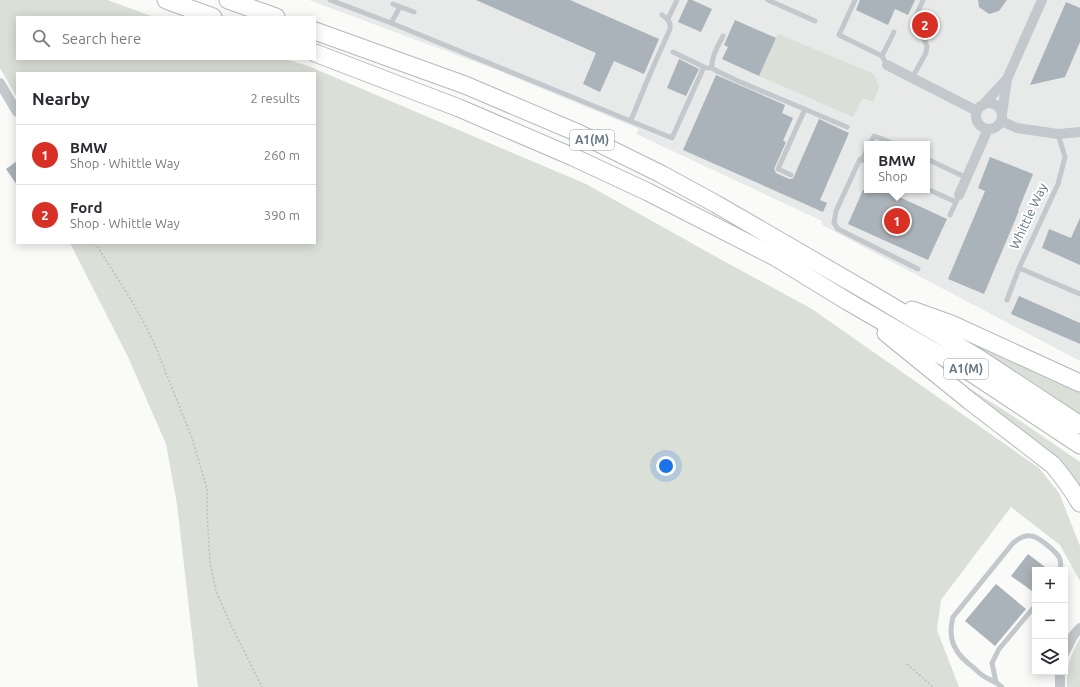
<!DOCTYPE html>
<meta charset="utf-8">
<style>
:root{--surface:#fff;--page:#f2f2f3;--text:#2b2b33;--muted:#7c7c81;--line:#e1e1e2;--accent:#d93025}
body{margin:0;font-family:Ubuntu,sans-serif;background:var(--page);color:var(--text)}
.controls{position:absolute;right:12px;bottom:12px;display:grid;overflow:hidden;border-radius:0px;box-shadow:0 2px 10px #0003}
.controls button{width:36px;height:36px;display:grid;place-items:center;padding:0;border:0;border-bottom:1px solid var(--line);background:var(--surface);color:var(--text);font:20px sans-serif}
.you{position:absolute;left:666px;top:466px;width:14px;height:14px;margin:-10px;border:3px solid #fff;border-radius:50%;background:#1a73e8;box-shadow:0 0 0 6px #1a73e833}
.badge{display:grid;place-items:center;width:26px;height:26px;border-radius:50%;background:var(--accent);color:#fff;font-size:13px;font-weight:700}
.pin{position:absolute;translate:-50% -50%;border:2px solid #fff;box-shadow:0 1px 4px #0006}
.popup{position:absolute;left:864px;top:141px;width:66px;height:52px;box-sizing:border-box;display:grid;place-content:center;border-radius:0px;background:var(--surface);filter:drop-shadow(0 1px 3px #0005);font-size:13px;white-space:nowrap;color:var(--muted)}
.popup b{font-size:15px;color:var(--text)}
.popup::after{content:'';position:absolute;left:50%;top:100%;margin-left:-8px;border:8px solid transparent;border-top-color:var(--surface)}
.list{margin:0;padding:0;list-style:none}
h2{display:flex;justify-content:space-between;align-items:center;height:52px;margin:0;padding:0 16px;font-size:17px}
h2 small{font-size:13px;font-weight:400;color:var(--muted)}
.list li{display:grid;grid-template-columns:26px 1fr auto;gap:12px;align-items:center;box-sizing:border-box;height:60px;padding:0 16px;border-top:1px solid var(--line)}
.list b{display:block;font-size:15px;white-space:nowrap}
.list p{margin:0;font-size:13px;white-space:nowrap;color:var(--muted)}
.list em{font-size:13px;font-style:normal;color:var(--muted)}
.icon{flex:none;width:22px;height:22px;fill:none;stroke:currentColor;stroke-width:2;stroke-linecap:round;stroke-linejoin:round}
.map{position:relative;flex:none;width:1080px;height:687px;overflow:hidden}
.search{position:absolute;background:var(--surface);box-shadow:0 2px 10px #0003;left:16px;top:16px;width:300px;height:44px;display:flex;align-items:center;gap:10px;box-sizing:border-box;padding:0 14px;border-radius:0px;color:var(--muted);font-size:15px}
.panel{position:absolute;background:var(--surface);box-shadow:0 2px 10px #0003;left:16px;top:72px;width:300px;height:172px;border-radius:0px}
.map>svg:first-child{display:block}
.built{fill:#e8e9e9;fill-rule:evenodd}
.green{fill:#dadfd7}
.building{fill:#aab3b9}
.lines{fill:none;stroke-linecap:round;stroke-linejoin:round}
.highway-casing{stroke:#b4b9bd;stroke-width:19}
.path{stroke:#bbbfc2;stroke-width:1.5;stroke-dasharray:2 2;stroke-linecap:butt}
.lane{stroke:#c3c8cc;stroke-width:5}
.street{stroke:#c3c8cc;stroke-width:10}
.highway{stroke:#fff;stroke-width:17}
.labels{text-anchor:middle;stroke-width:4;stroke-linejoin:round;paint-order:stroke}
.shield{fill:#fff;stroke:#939fa8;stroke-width:1}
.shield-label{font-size:12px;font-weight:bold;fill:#657683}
.street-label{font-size:13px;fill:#657683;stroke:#fff}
</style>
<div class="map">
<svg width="1080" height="687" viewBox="0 0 1080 687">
<rect width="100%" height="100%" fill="#fafaf8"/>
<!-- built -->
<path class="built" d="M309,0H1080V361L822,225V221L636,134L639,129L497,70ZM867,144H927V190H867Z"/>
<!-- green -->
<path class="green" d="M0,0H107L154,17H17V59H285L308,66L586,184L720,259L812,309L1039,468L1059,493L1080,546V581L1060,545L1011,507L941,600L937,630L959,687H198L177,504L166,444L129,359L70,243H315V73H17V98L0,68Z
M778,34L874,74L879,87L873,102L863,98L853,117L759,76Z
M948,331L1050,380L1080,393V417Z
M916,355L1010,414L1080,462V492Z
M1080,638V687H1067C1066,669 1071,653 1080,638Z"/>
<!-- building -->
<path class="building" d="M476,0H570L659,39L644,74L614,61L600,92L583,84L596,53Z
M688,0H692L712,9L701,32L678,22Z
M860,0H915L908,15L895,9L888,25L856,10Z
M978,0H1007L999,11L989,14L979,7Z
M1066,2L1080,8V42L1065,77L1030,85Z
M735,20L776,38L759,76L722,59L728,47L724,45Z
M679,59L699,69L686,96L667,88Z
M716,75L785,105L782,113L793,118L783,141L786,142L774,169L776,173L789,179H792L794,177L795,174L819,119L849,133L820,200L827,203L823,212L683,150Z
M990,157L1033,174L1018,211H1019L984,294L948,279L985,191L978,188Z
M17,161V185L6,169Z
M863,190H884L947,219L928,260L848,224Z
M1080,218V265L1042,248L1049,229L1071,238Z
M1019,296L1080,323V344L1011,314Z
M1028,554L1049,570H1035V587L1032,591L1011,576Z
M996,584L1026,609L995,646L965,621Z"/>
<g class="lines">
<!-- highway casing -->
<g class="highway-casing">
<path id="highway" d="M166,0L213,17
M228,0L276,17
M315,31L465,85L578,133L661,174L716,204L878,298L980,359L1080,425
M315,53L459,108L573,157L648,192L775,257L847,301L973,374L1080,445
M912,310L951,324L1080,383
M886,333L971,402L1053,465C1063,477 1072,489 1080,503"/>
</g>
<!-- path -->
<path class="path" d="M95,243L127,293L143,321L154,343L192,438L207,489V512L210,563L216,591L231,625L262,687
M907,664L933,687"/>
<!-- lane -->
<path class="lane" d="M330,0L391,23L672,138L704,67
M768,0L815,21
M855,0L839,35L882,56
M393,4L414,12
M668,19L677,0
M391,23L400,7
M673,52L704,67L707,68H712L715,70L738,81L847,127
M887,65L882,56L894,32
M712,68C711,57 718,46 723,36
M912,78L926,53L927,46L917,25L916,16L923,0
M631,120L650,74L670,29C671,22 668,19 662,15
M1058,134L1065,157L1058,184L1019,268L1080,294
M870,144L874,136L880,138L894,144
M927,159L967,178
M862,160L867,150
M867,162L860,159L836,211L834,223L838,229L918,269
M791,175L778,169L805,109
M927,189L956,202
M950,215L957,200
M1007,300L1019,268
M996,682L992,663L999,649L1035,606
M1002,687C998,683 994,682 989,679C983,677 978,672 974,668C955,654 947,640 953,617L1013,543C1018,539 1024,535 1031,536C1038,536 1055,551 1059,557C1061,561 1061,566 1060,570"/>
<!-- street -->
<path class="street" d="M887,65L977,111
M0,83L17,112
M976 116a13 13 0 1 1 26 0a13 13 0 1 1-26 0Z
M983,105L1007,79
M1002,114L1007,79L1042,0
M1001,121L1017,128L1058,134L1080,132
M959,195L988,129
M1065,652L1073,636L1080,628
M1060,672V687"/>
<!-- highway -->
<use href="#highway" class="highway"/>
</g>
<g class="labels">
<!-- shield labels -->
<g class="shield">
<rect x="570" y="130" width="44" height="20" rx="3"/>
<rect x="944" y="359" width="44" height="20" rx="3"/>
</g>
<g class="shield-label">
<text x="592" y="144">A1(M)</text>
<text x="966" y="373">A1(M)</text>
</g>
<!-- street labels -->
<g class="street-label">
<text transform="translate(1028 216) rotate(-65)" y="5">Whittle Way</text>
</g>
</g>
</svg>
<div class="controls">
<button>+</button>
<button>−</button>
<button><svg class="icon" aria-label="layers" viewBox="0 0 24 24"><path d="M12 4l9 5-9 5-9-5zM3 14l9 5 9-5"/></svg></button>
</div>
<div class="you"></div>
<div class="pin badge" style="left:897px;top:221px">1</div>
<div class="popup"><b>BMW</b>Shop</div>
<div class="pin badge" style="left:925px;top:25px">2</div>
<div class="search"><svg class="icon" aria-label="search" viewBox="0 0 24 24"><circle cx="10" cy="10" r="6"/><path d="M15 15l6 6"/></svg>Search here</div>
<section class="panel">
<h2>Nearby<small>2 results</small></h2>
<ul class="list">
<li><span class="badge">1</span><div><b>BMW</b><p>Shop · Whittle Way</p></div><em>260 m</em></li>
<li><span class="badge">2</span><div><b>Ford</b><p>Shop · Whittle Way</p></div><em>390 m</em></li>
</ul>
</section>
</div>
